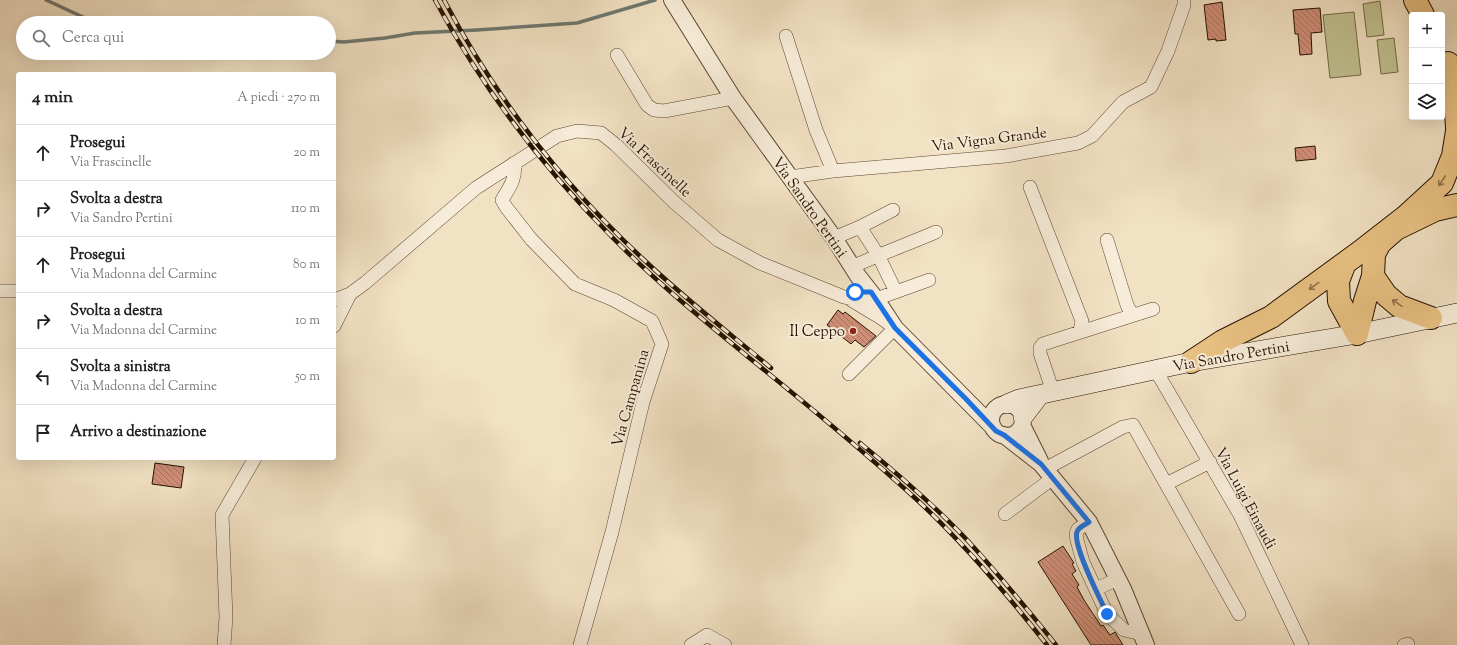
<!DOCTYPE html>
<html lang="it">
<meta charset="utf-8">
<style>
:root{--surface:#fff;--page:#f2f2f2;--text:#202124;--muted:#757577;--line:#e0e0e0}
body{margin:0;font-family:"Sorts Mill Goudy",serif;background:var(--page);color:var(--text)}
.controls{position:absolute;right:12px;top:12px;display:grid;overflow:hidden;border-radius:4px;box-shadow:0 4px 16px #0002}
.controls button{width:36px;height:36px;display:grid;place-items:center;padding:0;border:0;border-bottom:1px solid var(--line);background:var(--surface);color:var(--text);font:20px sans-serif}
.stop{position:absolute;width:12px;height:12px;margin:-9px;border:3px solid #1a73e8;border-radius:50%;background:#fff}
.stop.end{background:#1a73e8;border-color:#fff;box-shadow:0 1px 4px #0008}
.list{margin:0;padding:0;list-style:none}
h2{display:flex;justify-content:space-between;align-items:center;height:52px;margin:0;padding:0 16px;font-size:17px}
h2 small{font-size:13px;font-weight:400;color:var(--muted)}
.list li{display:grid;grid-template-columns:26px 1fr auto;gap:12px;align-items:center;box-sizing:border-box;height:56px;padding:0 16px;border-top:1px solid var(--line)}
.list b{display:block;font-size:15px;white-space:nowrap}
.list p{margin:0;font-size:13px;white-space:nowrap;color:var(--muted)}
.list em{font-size:13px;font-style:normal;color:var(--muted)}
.icon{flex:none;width:22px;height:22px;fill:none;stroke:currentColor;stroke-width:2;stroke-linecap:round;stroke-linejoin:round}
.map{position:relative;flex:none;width:1457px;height:645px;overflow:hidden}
.search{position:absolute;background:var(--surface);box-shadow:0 4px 16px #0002;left:16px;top:16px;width:320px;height:44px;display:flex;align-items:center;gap:10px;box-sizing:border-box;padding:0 14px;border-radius:22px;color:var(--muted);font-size:15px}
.panel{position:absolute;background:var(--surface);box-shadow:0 4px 16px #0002;left:16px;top:72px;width:320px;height:388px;border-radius:4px}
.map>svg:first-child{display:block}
.grass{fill:#c1c190;stroke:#746a48}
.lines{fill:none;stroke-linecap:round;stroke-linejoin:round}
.stream{stroke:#6e7871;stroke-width:3.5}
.building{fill:url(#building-back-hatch);stroke:#261200}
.minor-casing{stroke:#594631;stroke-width:14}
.tertiary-casing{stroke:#594631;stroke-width:18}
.secondary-casing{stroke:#261200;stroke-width:20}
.trunk-casing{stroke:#261200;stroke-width:24}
.minor{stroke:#f7ecd9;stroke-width:13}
.tertiary{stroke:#f7ecd9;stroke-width:16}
.secondary{stroke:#f7ecd9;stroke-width:19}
.trunk{stroke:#e9c182;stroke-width:22}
.rail-casing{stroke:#261200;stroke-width:4.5}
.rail{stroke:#f7ecd9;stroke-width:3;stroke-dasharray:9;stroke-linecap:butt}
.oneway{stroke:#917248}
.route{stroke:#1a73e8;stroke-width:5}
.poi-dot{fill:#8f2418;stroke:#f7ecd9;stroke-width:1.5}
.labels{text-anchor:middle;stroke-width:4;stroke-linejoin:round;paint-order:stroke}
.street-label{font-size:15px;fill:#261200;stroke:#f7ecd9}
.poi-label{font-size:15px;fill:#261200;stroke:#f7ecd9;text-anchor:end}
</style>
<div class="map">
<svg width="1457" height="645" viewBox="0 0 1457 645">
<defs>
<pattern id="building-back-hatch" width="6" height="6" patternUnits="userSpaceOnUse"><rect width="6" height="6" fill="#d08f78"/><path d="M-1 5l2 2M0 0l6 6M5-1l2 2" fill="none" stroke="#a97360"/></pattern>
</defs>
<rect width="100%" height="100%" fill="#f2e2c4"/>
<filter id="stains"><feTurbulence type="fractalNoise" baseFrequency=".005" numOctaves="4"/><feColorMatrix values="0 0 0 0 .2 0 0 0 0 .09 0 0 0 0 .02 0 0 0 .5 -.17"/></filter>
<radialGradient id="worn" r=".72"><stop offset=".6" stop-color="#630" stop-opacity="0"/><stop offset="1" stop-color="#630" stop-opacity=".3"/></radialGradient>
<!-- grass -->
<path class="grass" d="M1380,1L1384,35L1367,37L1363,4Z
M1354,12L1361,75L1330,78L1323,15Z
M1394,38L1398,72L1381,74L1377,40Z"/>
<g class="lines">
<!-- stream -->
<path class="stream" d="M46,0L96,23
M329,41L344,42L385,38L415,33L477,30L577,23L655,0"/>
</g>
<!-- building -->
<path class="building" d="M1222,2L1226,40L1216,41V39L1208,40L1204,5Z
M1320,8L1322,32L1311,33L1312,54L1300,55L1298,34H1295L1293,10Z
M1315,146L1316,159L1296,161L1295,148Z
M838,310L843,314L845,312L876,336L864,347L855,340L851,344L827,325Z
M155,463L184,467L181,488L152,484Z
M1063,546L1074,563L1072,564L1076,571L1072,574L1079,585L1077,587L1084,600L1101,626L1103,625L1110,635L1115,632L1123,645H1091L1038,562Z"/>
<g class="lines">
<!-- minor casing -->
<g class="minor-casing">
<path id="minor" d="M786,36L816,130L833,171
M617,55L647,105L654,110L664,111L733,98
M514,163C517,178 509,188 502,200L506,207L531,239L575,284L614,300L652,321L662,344L643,402L612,532L580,645
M790,177L833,171L1006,156L1078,143L1092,136L1123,102L1151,87L1168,51L1184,5V0
M1030,187L1082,321L1080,331
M860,227L878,255L896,292
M834,238L860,227L893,210
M1107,240L1127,305L1132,315
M852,267C880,254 908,244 936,232
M0,291H18
M334,300L350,294L365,283L476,188L557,136L577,131L601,133L616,145L674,202L718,240L760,263L844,297L860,301L876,299L929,280
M334,326L350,294
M1155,369L1240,515L1302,645
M849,374L895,328L881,318L851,300
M1053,392L1040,353V348L1043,344L1153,309
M1045,469L1123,427L1133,425L1239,614
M1166,484L1210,462
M1005,514L1053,478
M1089,522L1078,529L1076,534L1077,540L1083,562L1107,614L1124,630L1142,634
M1096,589L1118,579
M224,645L226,617L222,515L255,458
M691,645L707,635L725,645
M1404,645L1408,644"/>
</g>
<!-- tertiary casing -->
<g class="tertiary-casing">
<path id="tertiary" d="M672,0L733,98L834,238L858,276L876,299L895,328L993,427
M991 420a16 16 0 1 1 32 0a16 16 0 1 1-32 0Z
M1022,425L1040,461
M1004,435L1041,464L1089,522L1123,589L1146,645"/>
</g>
<!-- secondary casing -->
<g class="secondary-casing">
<path id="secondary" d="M1007,404L1019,399L1191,362L1357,334L1457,313
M1023,417L1039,396"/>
</g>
<!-- trunk casing -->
<g class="trunk-casing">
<path id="trunk" d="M1415,0L1423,15
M1448,63L1455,98L1457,127
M1345,263L1338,281L1339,301L1357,334
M1373,276L1386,295L1399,306L1431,318
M1357,334L1365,301L1373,276L1374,254L1380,243L1396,229L1435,210L1457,205
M1191,362L1223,341L1271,317L1360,252L1405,217L1442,183L1453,156L1457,131"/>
</g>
<!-- minor -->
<use href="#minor" class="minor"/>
<!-- tertiary -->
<use href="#tertiary" class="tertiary"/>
<!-- secondary -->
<use href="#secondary" class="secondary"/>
<!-- trunk -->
<use href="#trunk" class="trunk"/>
<!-- rail casing -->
<g class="rail-casing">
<path id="rail" d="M435,0C482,87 542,167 612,237C654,280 701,318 747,356C804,402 861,449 915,498C964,543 1006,593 1047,645
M444,0C495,97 562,183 642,258C683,297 728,332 771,368
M860,443C898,474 935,506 969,542C999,575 1028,610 1056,645"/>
</g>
<!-- rail -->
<use href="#rail" class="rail"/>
</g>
<!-- one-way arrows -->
<defs><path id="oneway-shaft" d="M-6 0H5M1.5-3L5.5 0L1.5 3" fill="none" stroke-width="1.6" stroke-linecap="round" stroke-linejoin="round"/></defs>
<g class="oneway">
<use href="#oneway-shaft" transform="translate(1442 181) rotate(123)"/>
<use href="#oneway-shaft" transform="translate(1314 286) rotate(144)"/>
<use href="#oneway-shaft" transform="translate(1397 303) rotate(-146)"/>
</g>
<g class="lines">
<!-- route -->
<path class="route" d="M855,292L849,295L863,292H871L895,328L966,399L996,431L1004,435L1041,464L1089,522C1085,525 1078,527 1077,532C1072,545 1101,600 1107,614"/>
</g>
<!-- markers -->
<circle class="poi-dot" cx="853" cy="331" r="4"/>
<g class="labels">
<!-- street labels -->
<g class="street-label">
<text transform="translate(989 139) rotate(-7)" y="5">Via Vigna Grande</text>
<text transform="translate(655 162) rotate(43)" y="5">Via Frascinelle</text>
<text transform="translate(810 207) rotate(55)" y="5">Via Sandro Pertini</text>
<text transform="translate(1231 356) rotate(-10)" y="5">Via Sandro Pertini</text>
<text transform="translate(630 398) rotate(-74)" y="5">Via Campanina</text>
<text transform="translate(1246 498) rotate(62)" y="5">Via Luigi Einaudi</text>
</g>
<!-- poi labels -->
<g class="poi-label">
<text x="845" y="336">Il Ceppo</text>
</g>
</g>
<rect width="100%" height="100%" filter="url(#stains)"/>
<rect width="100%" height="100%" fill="url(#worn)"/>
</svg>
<div class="controls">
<button>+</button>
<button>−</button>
<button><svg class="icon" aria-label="layers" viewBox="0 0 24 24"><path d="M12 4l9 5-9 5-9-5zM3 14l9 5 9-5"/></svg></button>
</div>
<div class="stop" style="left:855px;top:292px"></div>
<div class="stop end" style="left:1107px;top:614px"></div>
<div class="search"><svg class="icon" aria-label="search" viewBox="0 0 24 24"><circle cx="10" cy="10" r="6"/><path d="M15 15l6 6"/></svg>Cerca qui</div>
<section class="panel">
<h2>4 min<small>A piedi · 270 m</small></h2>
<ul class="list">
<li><svg class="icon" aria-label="ahead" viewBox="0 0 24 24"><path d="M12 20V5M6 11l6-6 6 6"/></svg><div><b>Prosegui</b><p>Via Frascinelle</p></div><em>20 m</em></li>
<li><svg class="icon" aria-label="right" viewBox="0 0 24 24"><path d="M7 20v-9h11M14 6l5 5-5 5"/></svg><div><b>Svolta a destra</b><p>Via Sandro Pertini</p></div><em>110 m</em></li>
<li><svg class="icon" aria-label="ahead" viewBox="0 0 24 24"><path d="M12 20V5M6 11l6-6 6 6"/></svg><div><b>Prosegui</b><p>Via Madonna del Carmine</p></div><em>80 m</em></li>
<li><svg class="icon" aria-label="right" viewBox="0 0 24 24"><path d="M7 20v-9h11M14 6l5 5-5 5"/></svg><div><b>Svolta a destra</b><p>Via Madonna del Carmine</p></div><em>10 m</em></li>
<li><svg class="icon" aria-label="left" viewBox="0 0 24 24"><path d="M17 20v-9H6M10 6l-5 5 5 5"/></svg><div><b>Svolta a sinistra</b><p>Via Madonna del Carmine</p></div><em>50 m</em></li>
<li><svg class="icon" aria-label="arrive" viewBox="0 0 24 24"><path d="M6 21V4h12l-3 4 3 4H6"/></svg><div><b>Arrivo a destinazione</b></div></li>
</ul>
</section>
</div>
